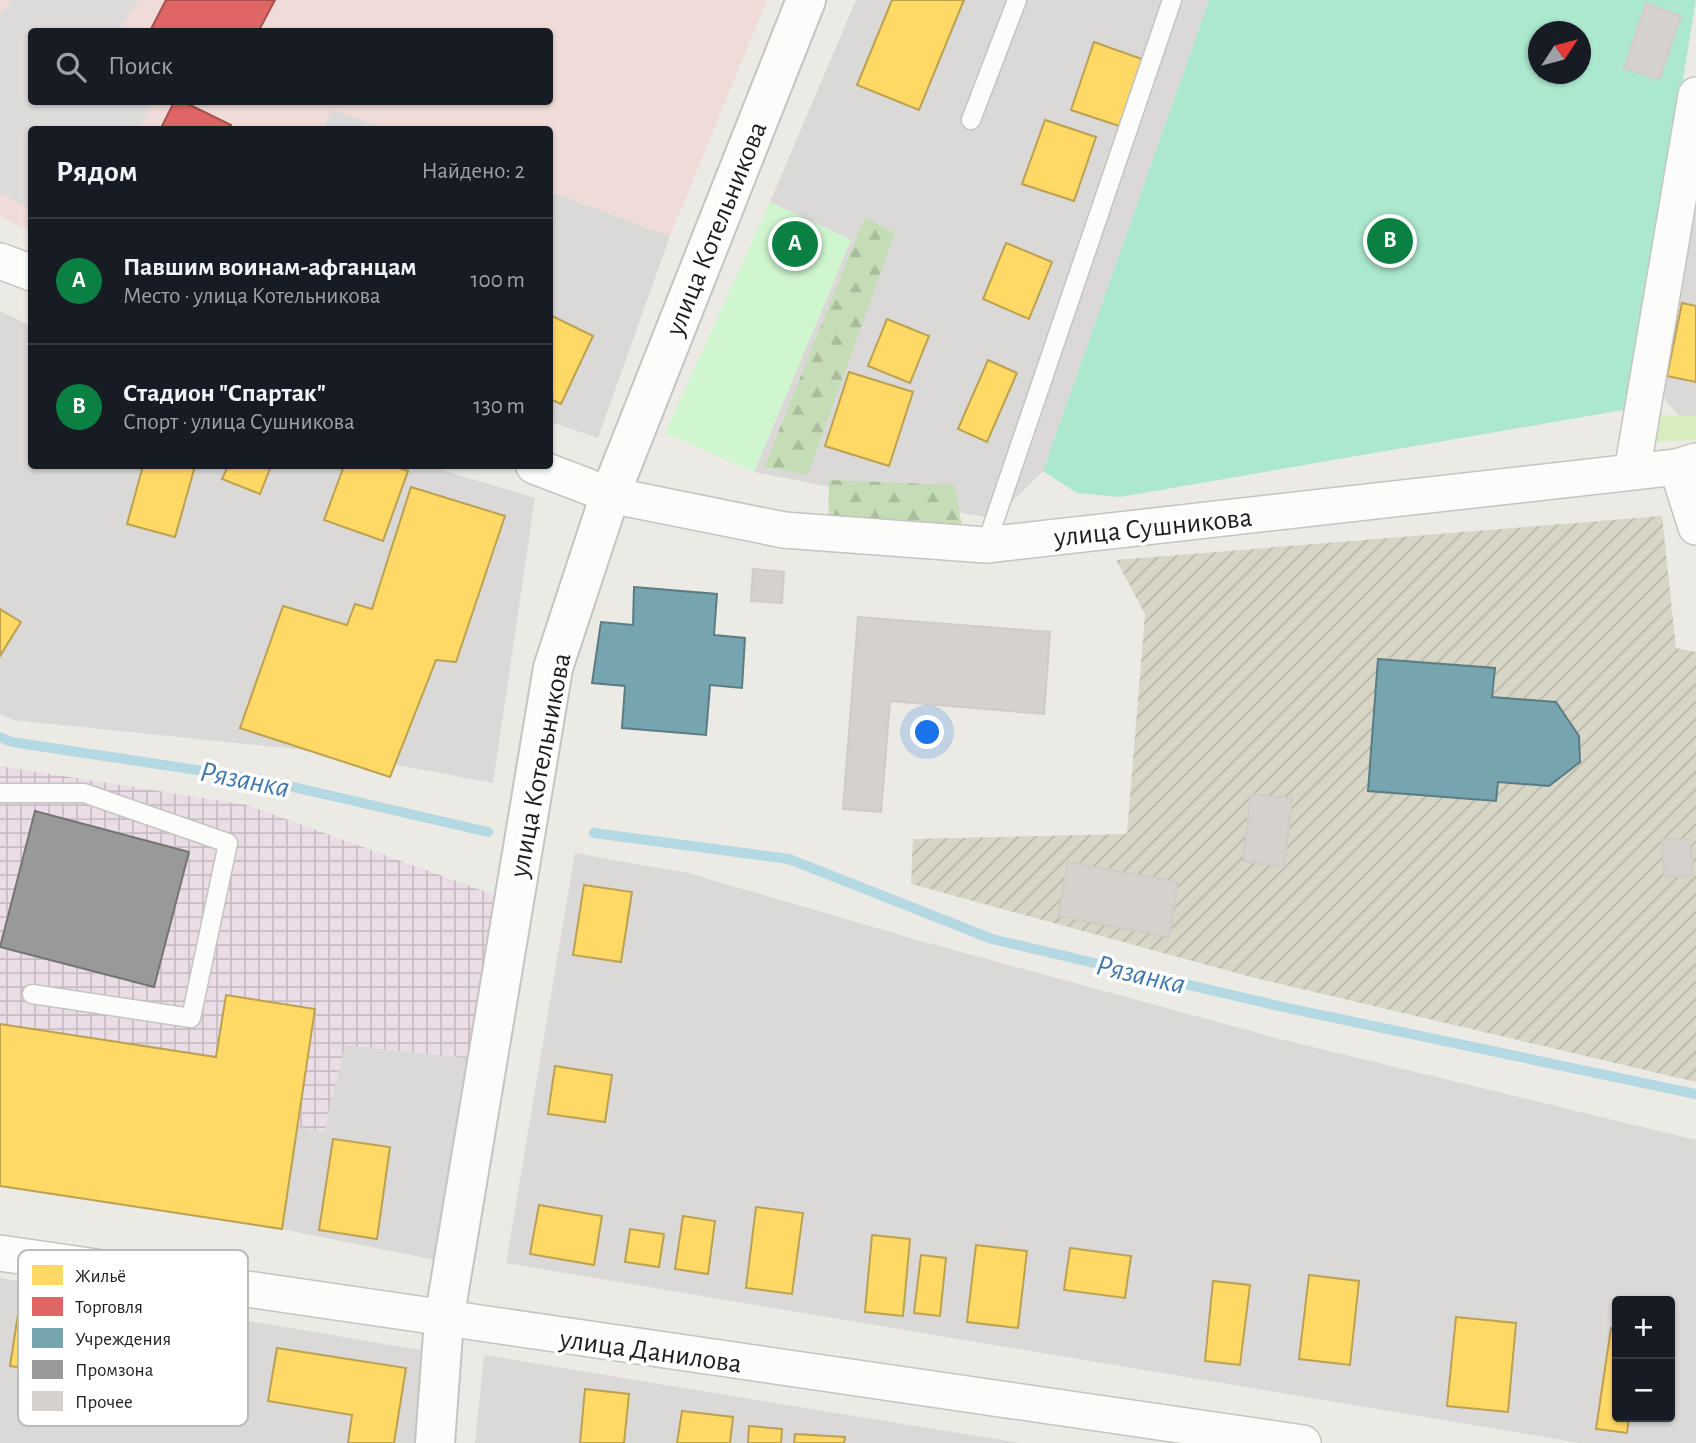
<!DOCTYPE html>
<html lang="ru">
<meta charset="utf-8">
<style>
:root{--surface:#171b24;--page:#20242c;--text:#f1f3f6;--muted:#9ea1a6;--line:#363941;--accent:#0b8043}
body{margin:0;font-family:"Alegreya Sans",sans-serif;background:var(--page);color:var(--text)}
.controls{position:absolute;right:21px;bottom:21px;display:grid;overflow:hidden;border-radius:7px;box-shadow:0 2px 5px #0004}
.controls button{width:63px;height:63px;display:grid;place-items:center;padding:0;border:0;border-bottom:2px solid var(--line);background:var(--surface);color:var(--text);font:35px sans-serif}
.compass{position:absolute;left:1528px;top:21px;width:63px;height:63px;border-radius:50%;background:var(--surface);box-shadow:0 2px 5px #0004;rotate:54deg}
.you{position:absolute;left:928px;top:733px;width:24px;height:24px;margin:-18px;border:5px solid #fff;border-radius:50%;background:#1a73e8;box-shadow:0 0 0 10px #1a73e833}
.badge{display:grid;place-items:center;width:46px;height:46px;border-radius:50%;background:var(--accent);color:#fff;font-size:23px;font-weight:700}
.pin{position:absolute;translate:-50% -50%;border:4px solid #fff;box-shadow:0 2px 7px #0006}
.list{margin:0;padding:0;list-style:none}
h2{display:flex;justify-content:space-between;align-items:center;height:91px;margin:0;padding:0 28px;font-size:30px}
h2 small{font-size:23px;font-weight:400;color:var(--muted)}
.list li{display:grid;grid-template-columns:46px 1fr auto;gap:21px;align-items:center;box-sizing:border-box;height:126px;padding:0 28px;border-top:2px solid var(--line)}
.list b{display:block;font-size:26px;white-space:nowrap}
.list p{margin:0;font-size:23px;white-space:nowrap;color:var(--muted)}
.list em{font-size:23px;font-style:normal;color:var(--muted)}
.icon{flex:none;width:38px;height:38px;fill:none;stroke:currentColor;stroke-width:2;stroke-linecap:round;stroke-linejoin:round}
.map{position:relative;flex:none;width:1696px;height:1443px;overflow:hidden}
.search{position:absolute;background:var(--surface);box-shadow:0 2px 5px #0004;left:28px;top:28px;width:525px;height:77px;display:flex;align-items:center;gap:18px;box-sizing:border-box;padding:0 24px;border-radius:7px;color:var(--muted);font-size:26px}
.panel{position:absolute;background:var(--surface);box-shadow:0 2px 5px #0004;left:28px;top:126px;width:525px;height:343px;border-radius:7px}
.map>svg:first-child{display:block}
.residential{fill:#dbd9d7;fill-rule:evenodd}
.commercial{fill:#efdcd9;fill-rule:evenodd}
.industrial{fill:url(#industrial-grid)}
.construction{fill:url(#construction-furrows)}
.grass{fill:#d8edc0}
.forest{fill:url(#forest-firs)}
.park{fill:#d0f6d0}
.pitch{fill:#ace8ce;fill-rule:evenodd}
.parking{fill:#dcdbd9}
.homes{fill:#ffd966;stroke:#bba150;stroke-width:2}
.shops{fill:#e06666;stroke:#a65050;stroke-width:2}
.public{fill:#76a5af;stroke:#5b7c83;stroke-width:2}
.industry{fill:#999;stroke:#747474;stroke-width:2}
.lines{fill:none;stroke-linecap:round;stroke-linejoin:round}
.stream{stroke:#b5d9e3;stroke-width:10}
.building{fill:#d5d2ce;stroke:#d0cbc6;stroke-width:2}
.service-casing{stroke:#c4c4c1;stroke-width:21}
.minor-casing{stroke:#c4c4c1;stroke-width:38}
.tertiary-casing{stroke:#c4c4c1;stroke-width:42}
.service{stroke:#fcfcfb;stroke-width:18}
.minor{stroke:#fcfcfb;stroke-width:35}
.tertiary{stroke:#fcfcfb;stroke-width:38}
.labels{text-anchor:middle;stroke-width:7;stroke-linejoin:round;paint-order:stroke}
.street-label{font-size:28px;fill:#1d1d1d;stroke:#fff}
.water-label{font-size:30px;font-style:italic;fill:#3e76ae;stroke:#fff}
.key{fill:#fff;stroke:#bbb;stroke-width:2}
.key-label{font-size:19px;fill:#1d1d1d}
</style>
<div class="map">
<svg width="1696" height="1443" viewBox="0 0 1696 1443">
<defs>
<pattern id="industrial-grid" width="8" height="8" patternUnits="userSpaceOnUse" patternTransform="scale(1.75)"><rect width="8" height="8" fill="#eadde5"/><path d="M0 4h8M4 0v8" fill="none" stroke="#c8bdc4"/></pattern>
<pattern id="construction-furrows" width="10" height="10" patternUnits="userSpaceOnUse" patternTransform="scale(1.75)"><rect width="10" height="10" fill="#d7d6c6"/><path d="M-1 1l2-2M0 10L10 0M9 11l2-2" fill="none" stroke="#b8b7aa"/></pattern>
<pattern id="forest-firs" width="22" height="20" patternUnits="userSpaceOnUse" patternTransform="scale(1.75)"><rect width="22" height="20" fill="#c5ddb7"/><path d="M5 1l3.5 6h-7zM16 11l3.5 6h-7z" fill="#a9bd9d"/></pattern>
</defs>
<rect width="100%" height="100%" fill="#eceae5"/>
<!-- residential -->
<path class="residential" d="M856,0H1209L1043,471L994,519L754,472L851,240L770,202Z
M331,109L386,129L323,130Z
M1696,164V426L1688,428L1656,388Z
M550,191L670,236L598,438L550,422Z
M0,311L31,326L32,466H429L535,498L493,783L333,753L13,720L0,714Z
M575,853L688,873L921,941L1280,1039L1696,1140V1443H1579L506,1263ZM1617,1301H1670V1417H1617Z
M345,1045L469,1058L435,1260L282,1229L298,1127L324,1131Z
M0,1278L425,1351L417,1443H0Z
M484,1355L1020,1443H475Z"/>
<!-- commercial -->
<path class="commercial" d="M0,0H767L670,236L550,191V130L386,129L331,109L323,129L32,130L31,232L0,216ZM32,32H550V102H32Z"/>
<!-- industrial -->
<path class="industrial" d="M0,766L247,805L500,897L469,1058L345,1045L324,1131L298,1127L282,1229L0,1186Z"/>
<!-- construction -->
<path class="construction" d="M1662,516L1676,648L1696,652V1082L1255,978L911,884L913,839L1127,834L1145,614L1116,560Z"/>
<!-- grass -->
<path class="grass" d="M1651,415L1696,416V440L1654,442Z"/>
<!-- forest -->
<path class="forest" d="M865,217L895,233L808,475L764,467Z
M829,480L954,485L963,531L828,525Z"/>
<!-- park -->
<path class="park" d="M770,202L851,240L754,472L665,433Z"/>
<!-- pitch -->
<path class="pitch" d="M1209,0H1696L1629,409L1120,497L1077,493L1043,471ZM1538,32H1580V74H1538Z"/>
<!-- parking -->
<path class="parking" d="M12,0H139L118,31L32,32V102H153L138,129L32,130L31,209L0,193V15Z"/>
<!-- homes -->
<path class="homes" d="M892,0H964L919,110L857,85Z
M1094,42L1142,59L1119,126L1071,110Z
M1045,120L1096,137L1074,201L1022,184Z
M1006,243L1052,262L1029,319L983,299Z
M1682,303L1696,306V382L1667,376Z
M550,315L593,336L561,404L550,399Z
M887,319L929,336L910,383L868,366Z
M988,360L1017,373L987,442L958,429Z
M849,372L913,392L889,466L825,446Z
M143,466H195L175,537L127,524Z
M228,466H271L260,494L222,479Z
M344,466H394L408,471L383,541L324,520Z
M411,487L505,516L456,662L436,660L390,777L240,728L283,606L347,625L355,604L372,609Z
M0,609L21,622L0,656Z
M584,885L632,892L621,962L573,955Z
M226,995L315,1009L282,1229L0,1186V1024L216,1057Z
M555,1066L612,1075L605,1122L548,1114Z
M333,1139L390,1147L377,1239L319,1230Z
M539,1205L602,1216L594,1265L530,1254Z
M756,1207L803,1213L792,1294L746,1288Z
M683,1216L715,1221L708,1274L675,1269Z
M630,1229L664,1234L659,1267L625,1262Z
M872,1235L910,1239L903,1316L865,1312Z
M976,1245L1027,1251L1018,1328L967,1322Z
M1070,1248L1131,1256L1125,1298L1064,1290Z
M921,1255L946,1258L940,1316L914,1313Z
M1309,1275L1359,1281L1350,1365L1299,1359Z
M1213,1281L1250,1285L1240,1365L1205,1361Z
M20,1301L67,1309L57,1374L10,1366Z
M1456,1317L1516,1323L1508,1412L1447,1406Z
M1611,1328L1617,1329V1417H1629L1627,1433L1596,1429Z
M277,1348L406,1368L394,1443H348L352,1415L268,1401Z
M585,1389L629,1394L624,1443H580Z
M682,1411L733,1417L730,1443H677Z
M749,1426L782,1429L781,1443H748Z
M795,1434L845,1437L844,1443H794Z"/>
<!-- shops -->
<path class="shops" d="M166,0H275L258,32H156L151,29Z
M174,102H184L231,125L229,130H160Z"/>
<!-- public -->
<path class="public" d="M634,587L717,594L714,635L745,638L742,688L710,685L706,735L622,728L625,686L592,683L601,622L633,625Z
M1378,659L1495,668L1492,697L1556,702L1579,736L1580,762L1549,786L1498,782L1496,801L1368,791Z"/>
<!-- industry -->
<path class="industry" d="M35,811L189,852L154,987L0,947Z"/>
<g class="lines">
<!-- stream -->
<path class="stream" d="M0,737L12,742L263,780L488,832
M594,833L789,859L992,939L1283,1007L1696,1094"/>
</g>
<!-- building -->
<path class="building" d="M1646,3L1681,16L1659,80L1624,68Z
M753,569L784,572L782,603L751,601Z
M858,617L1050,632L1044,714L890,701L881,812L843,809Z
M1251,794L1292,798L1284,867L1243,861Z
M1690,839L1693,875L1665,877L1661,840Z
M1068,862L1178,882L1169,937L1058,916Z"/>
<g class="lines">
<!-- service casing -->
<g class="service-casing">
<path id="service" d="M971,120L1017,0
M986,545L1172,0
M0,793H84L228,843L191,1018L32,994"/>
</g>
<!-- minor casing -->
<g class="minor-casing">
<path id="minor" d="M0,261L32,273
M534,466L610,495L784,530L986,545L1677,467L1696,461
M1677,467L1696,527
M1632,472L1696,95
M0,1253L1303,1443"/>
</g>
<!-- tertiary casing -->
<g class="tertiary-casing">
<path id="tertiary" d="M435,1443L444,1320L553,668L610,495L806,0"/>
</g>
<!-- service -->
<use href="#service" class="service"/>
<!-- minor -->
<use href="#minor" class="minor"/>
<!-- tertiary -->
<use href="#tertiary" class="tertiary"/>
</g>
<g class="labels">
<!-- street labels -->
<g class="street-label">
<text transform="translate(715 228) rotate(-68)" y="10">улица Котельникова</text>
<text transform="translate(1153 526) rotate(-6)" y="10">улица Сушникова</text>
<text transform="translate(539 765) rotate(-79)" y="10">улица Котельникова</text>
<text transform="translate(651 1350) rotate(8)" y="10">улица Данилова</text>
</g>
<!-- water labels -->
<g class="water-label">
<text transform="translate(245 779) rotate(11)" y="10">Рязанка</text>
<text transform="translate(1141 974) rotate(13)" y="10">Рязанка</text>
</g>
</g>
<!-- legend -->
<rect x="18" y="1250" width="230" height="176" rx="10" class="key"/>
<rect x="32" y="1265" width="31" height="20" fill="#ffd966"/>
<rect x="32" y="1297" width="31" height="19" fill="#e06666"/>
<rect x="32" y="1328" width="31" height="20" fill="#76a5af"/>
<rect x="32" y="1360" width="31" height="19" fill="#999"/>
<rect x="32" y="1391" width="31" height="20" fill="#d5d2ce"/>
<g class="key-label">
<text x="75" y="1282">Жильё</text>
<text x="75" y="1313">Торговля</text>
<text x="75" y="1345">Учреждения</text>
<text x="75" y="1376">Промзона</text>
<text x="75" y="1408">Прочее</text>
</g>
</svg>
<div class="controls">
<button>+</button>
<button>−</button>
</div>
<svg class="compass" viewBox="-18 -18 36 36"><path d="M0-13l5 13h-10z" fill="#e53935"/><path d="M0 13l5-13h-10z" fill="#9ea1a6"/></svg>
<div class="you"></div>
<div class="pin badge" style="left:795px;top:244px">A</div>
<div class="pin badge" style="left:1390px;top:241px">B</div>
<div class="search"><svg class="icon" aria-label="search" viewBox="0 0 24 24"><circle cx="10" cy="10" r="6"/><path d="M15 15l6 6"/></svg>Поиск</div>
<section class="panel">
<h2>Рядом<small>Найдено: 2</small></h2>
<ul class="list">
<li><span class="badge">A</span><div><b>Павшим воинам-афганцам</b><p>Место · улица Котельникова</p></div><em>100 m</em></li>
<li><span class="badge">B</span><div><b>Стадион &quot;Спартак&quot;</b><p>Спорт · улица Сушникова</p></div><em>130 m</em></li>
</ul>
</section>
</div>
